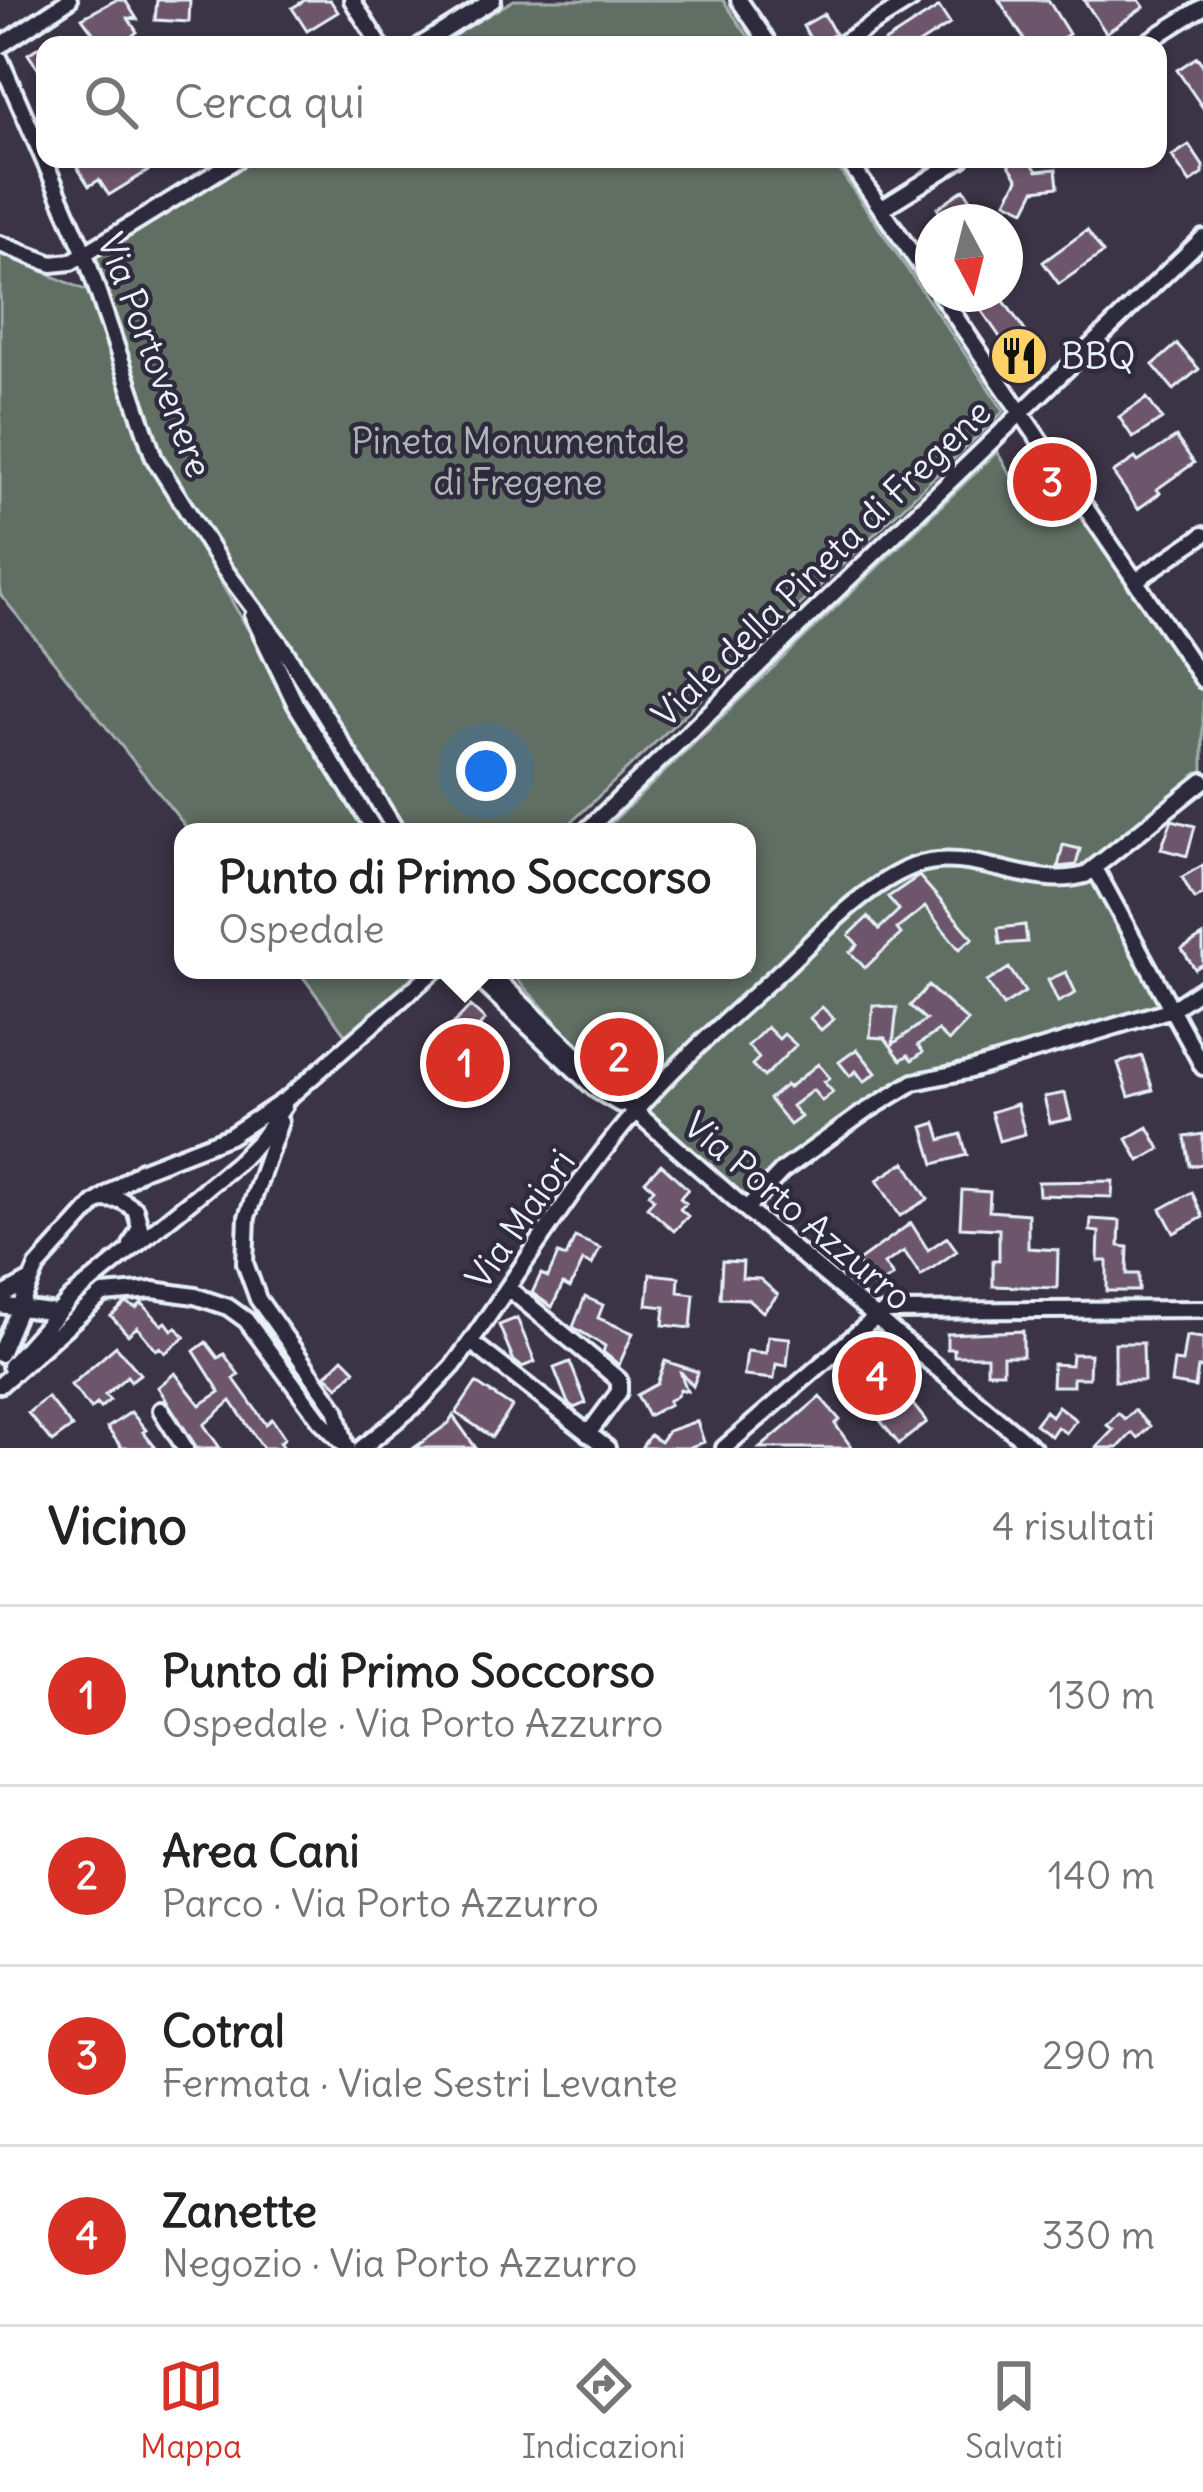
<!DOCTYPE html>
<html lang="it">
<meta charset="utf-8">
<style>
:root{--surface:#fff;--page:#f6f6f6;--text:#222;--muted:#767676;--line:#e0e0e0;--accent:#d93025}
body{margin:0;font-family:Delius,sans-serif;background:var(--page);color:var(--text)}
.compass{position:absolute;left:915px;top:204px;width:108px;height:108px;border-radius:50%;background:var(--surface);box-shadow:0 3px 9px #0004;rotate:173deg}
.you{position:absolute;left:486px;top:771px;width:42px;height:42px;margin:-30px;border:9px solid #fff;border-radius:50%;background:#1a73e8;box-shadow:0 0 0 18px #1a73e833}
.badge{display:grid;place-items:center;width:78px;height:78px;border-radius:50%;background:var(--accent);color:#fff;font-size:39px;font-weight:700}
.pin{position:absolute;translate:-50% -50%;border:6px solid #fff;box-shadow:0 3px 12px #0006}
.popup{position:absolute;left:174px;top:823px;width:582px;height:156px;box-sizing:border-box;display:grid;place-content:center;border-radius:24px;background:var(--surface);filter:drop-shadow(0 3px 9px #0005);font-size:39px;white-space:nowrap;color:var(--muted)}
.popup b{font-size:45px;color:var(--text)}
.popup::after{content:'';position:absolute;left:50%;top:100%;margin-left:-24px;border:24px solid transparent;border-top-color:var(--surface)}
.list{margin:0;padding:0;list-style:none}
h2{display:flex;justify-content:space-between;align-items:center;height:156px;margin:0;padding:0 48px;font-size:51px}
h2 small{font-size:39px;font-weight:400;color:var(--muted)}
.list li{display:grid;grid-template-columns:78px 1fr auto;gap:36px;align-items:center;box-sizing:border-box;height:180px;padding:0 48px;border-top:3px solid var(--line)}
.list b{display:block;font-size:45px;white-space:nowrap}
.list p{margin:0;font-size:39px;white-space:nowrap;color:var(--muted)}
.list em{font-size:39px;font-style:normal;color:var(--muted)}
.icon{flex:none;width:66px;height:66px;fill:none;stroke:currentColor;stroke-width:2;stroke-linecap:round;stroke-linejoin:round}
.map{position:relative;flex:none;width:1203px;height:1448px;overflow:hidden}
.search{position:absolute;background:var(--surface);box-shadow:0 3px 9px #0004;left:36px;right:36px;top:36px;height:132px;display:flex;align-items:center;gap:30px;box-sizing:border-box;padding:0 42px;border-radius:24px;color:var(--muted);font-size:45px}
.sheet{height:876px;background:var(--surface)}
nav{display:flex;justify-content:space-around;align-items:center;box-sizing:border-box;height:168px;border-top:3px solid var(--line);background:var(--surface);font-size:33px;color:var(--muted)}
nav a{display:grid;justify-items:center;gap:6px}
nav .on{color:var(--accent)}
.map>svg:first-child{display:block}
.green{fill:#606e64;stroke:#a4b0ae;stroke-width:3}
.building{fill:#6d576c;stroke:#e8f1f8;stroke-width:3}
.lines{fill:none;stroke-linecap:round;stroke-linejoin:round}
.minor-casing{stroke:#e8f1f8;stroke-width:22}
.minor{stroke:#2f2a3d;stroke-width:14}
.labels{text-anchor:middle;stroke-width:9;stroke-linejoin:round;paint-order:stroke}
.street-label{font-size:36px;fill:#e8f1f8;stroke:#2f2a3d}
.poi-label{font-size:36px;fill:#e8f1f8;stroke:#2f2a3d;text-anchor:start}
.park-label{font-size:36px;fill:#abb6b5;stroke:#2f2a3d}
</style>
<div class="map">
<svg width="1203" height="1448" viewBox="0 0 1203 1448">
<rect width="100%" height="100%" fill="#3b3346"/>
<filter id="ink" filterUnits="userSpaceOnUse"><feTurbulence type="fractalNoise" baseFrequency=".00833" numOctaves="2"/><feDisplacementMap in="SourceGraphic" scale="24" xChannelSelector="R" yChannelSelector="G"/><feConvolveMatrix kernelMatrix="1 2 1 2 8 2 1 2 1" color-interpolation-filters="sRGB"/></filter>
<g filter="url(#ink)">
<!-- green -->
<path class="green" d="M514,0H723L754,45H438Z
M246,159H832L1004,411L561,832H397L159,456L85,254Z
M0,253L94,294L149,458L290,702L371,832H190L0,594Z
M997,452L1011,475L1038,454L1203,689V777L1094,869L1172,1009L920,1080L746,1209L635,1111L874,891C926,856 950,859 1010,870C1025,872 1043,877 1057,876C1017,868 970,850 929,857C854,871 695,1048 636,1107L508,970H747V832H602Z
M298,970H433L350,1041Z"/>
<!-- building -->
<path class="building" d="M116,0H125L137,19L128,18L137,32L126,41L123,38L102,45L82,18Z
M157,0H190L189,22L155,20Z
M305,0H330L338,12L307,31L292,8Z
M999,0H1048L1069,34L1051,45H1028Z
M1084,0H1139L1144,7L1106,33Z
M939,7L950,24L917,45H880Z
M824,14L835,34L814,45L803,26Z
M63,31L73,45H45V79L28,54Z
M1197,57L1203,65V108L1177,70Z
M1189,145L1203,166V174L1190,183L1172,156Z
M72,159H140L148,171L109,195L99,180L89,186Z
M1005,159H1029L1037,171L1056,169L1058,187L1035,190L1025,210L1006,201L1018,179Z
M964,189L986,222H946L937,208Z
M1087,230L1103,253L1059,284L1043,262Z
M979,294H999L1042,355L1022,369L973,298Z
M1177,344L1199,369L1174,390L1153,365Z
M1147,398L1162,419L1133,438L1119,417Z
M1176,437L1194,463L1157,489L1160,493L1138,509L1113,473L1135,458L1138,462Z
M1172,820L1195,826L1187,856L1161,849Z
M1063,845L1080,849L1076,865L1058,867Z
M1203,865V894L1194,899L1182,877Z
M919,876L973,938L959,949L925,907L897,929L901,934L865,968L850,952L858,945L849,935L868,917L879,929L899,910L888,897Z
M1025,925L1027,942L1000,944L998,928Z
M1203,936V964L1195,969L1182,949Z
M1009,968L1025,992L1003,1006L987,982Z
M1066,972L1076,993L1058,1002L1048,980Z
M928,986L968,1021L949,1041L938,1031L918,1045L923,1052L912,1060L908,1055L901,1060L885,1038L870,1037L873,1005L897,1008L893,1044L926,1020L910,1006Z
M470,1006L485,1020L465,1041L504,1075L482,1100L427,1052Z
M822,1007L834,1019L821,1030L810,1018Z
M767,1027L779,1039L784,1034L796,1045L764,1077L752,1065L759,1058L748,1046Z
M857,1049L876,1073L864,1082L856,1071L850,1076L839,1062Z
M1142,1056L1153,1090L1129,1097L1118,1063Z
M818,1064L830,1078L824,1082L833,1092L822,1101L813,1090L792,1106L801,1117L790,1125L769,1099L786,1085L788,1088Z
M1065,1093L1071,1119L1050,1123L1044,1097Z
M1017,1104L1025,1134L999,1141L991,1112Z
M936,1123L941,1140L961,1134L967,1155L934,1164L923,1127Z
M1148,1127L1160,1149L1139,1161L1127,1139Z
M1203,1134V1164L1190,1166L1185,1137Z
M905,1162L928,1199L900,1216L877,1180Z
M661,1164L688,1189L680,1198L686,1203L680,1209L688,1216L674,1231L647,1207L654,1199L649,1194L654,1189L645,1181Z
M1113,1181L1112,1197L1039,1195L1038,1182Z
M962,1190L990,1192L989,1211L1028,1214V1248L1058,1250L1057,1288L993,1286V1260H999V1229L960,1227Z
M1192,1192L1203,1217L1174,1233L1161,1209Z
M1091,1219L1120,1221L1119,1246L1128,1247L1127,1274H1139V1291H1107V1261H1098L1099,1232L1090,1231Z
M911,1223L928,1250L947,1237L957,1251L921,1276L904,1251L884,1264L893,1276L875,1288L857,1262Z
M575,1237L600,1248L592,1265L583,1261L570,1288L563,1284L552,1307L532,1293L541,1274L548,1277L558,1254L566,1257Z
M722,1261L743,1262L742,1278L760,1279L778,1295L763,1312L748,1299L720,1298Z
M650,1274L679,1277L678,1292L694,1294L691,1328L663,1325L665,1307L647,1305Z
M585,1297L603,1305L598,1318L633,1333L619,1365L603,1352L605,1346L573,1327Z
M126,1303L136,1308L142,1303L162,1325L166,1322L172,1330L176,1327L185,1337L165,1353L160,1347L156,1350L137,1327L128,1335L111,1316Z
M517,1318L535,1362L522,1367L514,1361L499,1325Z
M1023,1331V1356H1003V1372H987V1356H954V1349H947V1334Z
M768,1336L790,1338L787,1366L776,1364L774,1379L744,1376L747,1351L766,1353Z
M1186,1336L1203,1338V1368H1198L1195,1387L1171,1383L1174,1361L1182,1362Z
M206,1342L218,1358L224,1354L239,1375L234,1379L266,1424L272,1419L285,1438L280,1442L284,1448H263L231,1401L204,1425L220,1448H197L158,1387L175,1373L200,1405L220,1392L194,1351Z
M1115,1343H1143L1144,1381H1115Z
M116,1346L140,1374L131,1381L127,1376L105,1395L110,1400L100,1408L97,1404L91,1409L71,1385Z
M1072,1354H1090L1089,1378H1073V1386H1052L1053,1364L1071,1365Z
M864,1355L883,1379L865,1393L857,1383L849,1389L838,1375Z
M343,1358L355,1370L338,1387L326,1375Z
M665,1361L698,1372L693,1386L680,1371L687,1391L680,1389L677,1396L668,1401L670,1404L648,1416L637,1395L657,1384Z
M570,1362L586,1403L574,1408L568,1403L554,1368Z
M476,1383L512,1407L492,1437L456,1413Z
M906,1396L927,1422L899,1444L878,1418Z
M47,1397L72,1427L52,1442L28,1413Z
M820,1397L840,1420L835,1424L852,1448H760Z
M1058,1406L1076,1420L1066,1433L1057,1427L1051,1436L1035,1424L1045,1411L1051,1416Z
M1134,1410L1150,1426L1138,1438L1132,1433L1118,1448H1096L1113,1430L1107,1425L1118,1413L1125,1419Z
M131,1412L146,1430L143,1432L156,1448H122L107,1428Z
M453,1416L476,1448H414L449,1423Z
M697,1421L704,1442L688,1448H641L650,1435L660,1442L668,1431Z"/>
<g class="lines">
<!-- minor casing -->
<g class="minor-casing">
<path id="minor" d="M352,0L380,45
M739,0L770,45
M421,45L493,0
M839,45L911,0
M1142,45L1203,7
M0,46L69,0
M0,59L85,254L154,458L224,569L282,646L397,832
M847,159L933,284
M881,209L961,159
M0,244L52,264L71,262L238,159
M940,294L1203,680
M1135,581L1203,535
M253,616L296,705L376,832
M585,832L1203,238
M1096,870L1203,1067
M469,970L596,1090L620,1104
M487,970L635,1111L746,1209L1033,1448
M280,1122L247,1217L245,1263L258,1299L336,1409L345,1442
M101,1199L121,1200L135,1209L140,1227L131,1245
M746,1209L782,1171L863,1113L914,1082L967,1071L1172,1009L1203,988
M508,1288L619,1380V1392L588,1434
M0,1297L31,1280
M0,1305L56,1313
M471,1342L607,1448
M0,1354L37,1267L94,1204L142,1170L230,1136L288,1098L435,970
M10,1366L71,1298L237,1163L262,1138L284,1106
M0,1385L103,1294L153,1290L195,1296L228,1307L246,1320L320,1420L348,1448
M161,1410L185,1448
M362,1448L419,1402L453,1366C514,1283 567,1192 634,1113C679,1060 734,1014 785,967C822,932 865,885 914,866C971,845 1029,891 1085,875L1203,781
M724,1448L876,1317L888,1311L1203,1309"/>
</g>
<!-- minor -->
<use href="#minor" class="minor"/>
</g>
</g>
<!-- icons -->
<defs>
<g id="restaurant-disc" transform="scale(3)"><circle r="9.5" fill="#ffd166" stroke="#2f2a3d"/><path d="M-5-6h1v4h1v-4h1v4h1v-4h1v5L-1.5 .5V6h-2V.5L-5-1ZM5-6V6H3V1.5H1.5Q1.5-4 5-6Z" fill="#111"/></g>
</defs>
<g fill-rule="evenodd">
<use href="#restaurant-disc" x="1019" y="356"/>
</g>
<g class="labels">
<!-- street labels -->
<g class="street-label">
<text transform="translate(155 355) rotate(69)" y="13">Via Portovenere</text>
<text transform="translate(821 563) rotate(-44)" y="13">Viale della Pineta di Fregene</text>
<text transform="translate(798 1211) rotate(40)" y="13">Via Porto Azzurro</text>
<text transform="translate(520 1219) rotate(-55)" y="13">Via Maiori</text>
</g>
<!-- poi labels -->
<g class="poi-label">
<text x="1061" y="369">BBQ</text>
</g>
<!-- park labels -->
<g class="park-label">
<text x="518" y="454">Pineta Monumentale<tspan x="518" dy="41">di Fregene</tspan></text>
</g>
</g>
</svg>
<svg class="compass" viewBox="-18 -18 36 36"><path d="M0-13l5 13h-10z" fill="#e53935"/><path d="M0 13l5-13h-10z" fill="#767676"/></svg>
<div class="you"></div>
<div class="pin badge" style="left:465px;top:1063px">1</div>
<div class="popup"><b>Punto di Primo Soccorso</b>Ospedale</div>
<div class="pin badge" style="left:619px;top:1057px">2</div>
<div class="pin badge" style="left:1052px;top:482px">3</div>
<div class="pin badge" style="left:877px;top:1376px">4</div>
<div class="search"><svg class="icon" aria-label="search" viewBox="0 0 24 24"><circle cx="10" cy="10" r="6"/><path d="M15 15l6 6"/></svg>Cerca qui</div>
</div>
<section class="sheet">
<h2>Vicino<small>4 risultati</small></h2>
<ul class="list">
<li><span class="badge">1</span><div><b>Punto di Primo Soccorso</b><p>Ospedale · Via Porto Azzurro</p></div><em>130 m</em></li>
<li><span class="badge">2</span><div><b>Area Cani</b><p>Parco · Via Porto Azzurro</p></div><em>140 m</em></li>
<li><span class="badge">3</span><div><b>Cotral</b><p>Fermata · Viale Sestri Levante</p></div><em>290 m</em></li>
<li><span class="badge">4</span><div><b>Zanette</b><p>Negozio · Via Porto Azzurro</p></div><em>330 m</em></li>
</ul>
</section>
<nav>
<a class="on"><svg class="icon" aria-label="map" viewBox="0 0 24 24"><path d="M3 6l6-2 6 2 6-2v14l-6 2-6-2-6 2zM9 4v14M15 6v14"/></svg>Mappa</a>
<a><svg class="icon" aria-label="directions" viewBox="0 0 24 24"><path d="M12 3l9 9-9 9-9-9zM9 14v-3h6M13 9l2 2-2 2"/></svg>Indicazioni</a>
<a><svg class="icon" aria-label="saved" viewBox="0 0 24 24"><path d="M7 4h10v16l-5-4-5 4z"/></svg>Salvati</a>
</nav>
